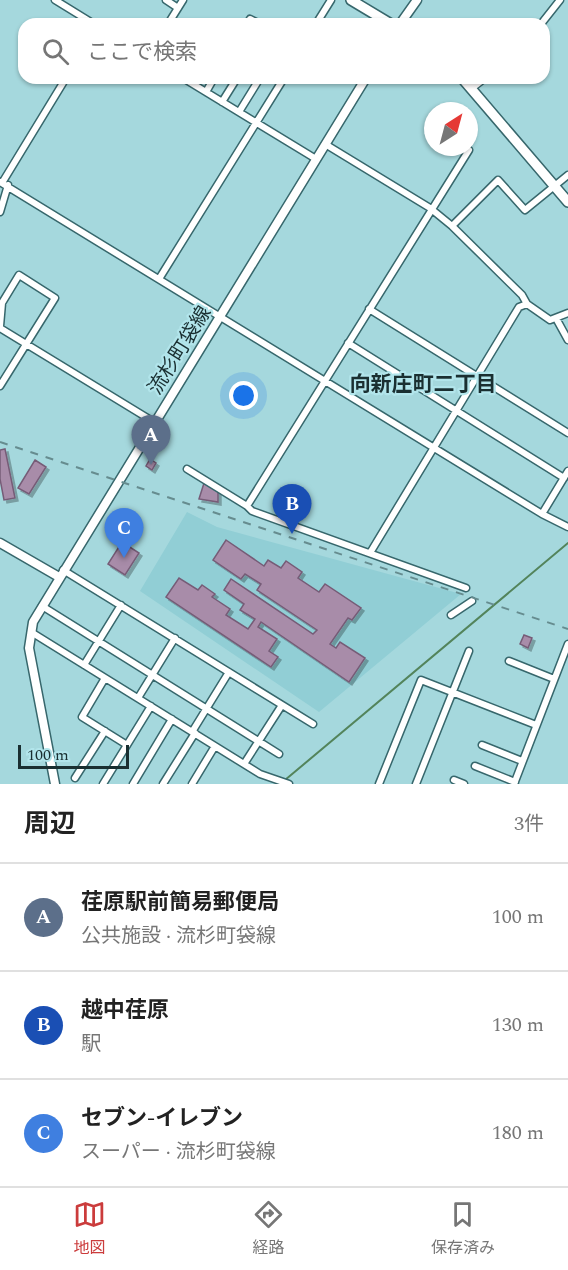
<!DOCTYPE html>
<html lang="ja">
<meta charset="utf-8">
<style>
:root{--surface:#fff;--page:#f6f6f6;--text:#222;--muted:#767676;--line:#e0e0e0;--accent:#cb3c3c}
body{margin:0;font-family:Spectral,"Noto Sans JP",serif;background:var(--page);color:var(--text)}
.compass{position:absolute;left:424px;top:102px;width:54px;height:54px;border-radius:50%;background:var(--surface);box-shadow:0 2px 4px #0004;rotate:36deg}
.scale{position:absolute;left:18px;bottom:15px;width:111px;box-sizing:border-box;padding-left:6px;border:3px solid #1a2f31;border-top:0;font-size:16px;line-height:21px;white-space:nowrap;color:#1a2f31;-webkit-text-stroke:4px #b2e5eb;paint-order:stroke}
.you{position:absolute;left:244px;top:396px;width:21px;height:21px;margin:-15px;border:4px solid #fff;border-radius:50%;background:#1a73e8;box-shadow:0 0 0 9px #1a73e833}
.badge{display:grid;place-items:center;width:39px;height:39px;border-radius:50%;background:var(--accent);color:#fff;font-size:20px;font-weight:700}
.pin{position:absolute;translate:-50% -50px;filter:drop-shadow(0 2px 3px #0008)}
.pin::after{content:'';position:absolute;top:32px;width:21px;height:18px;background:inherit;clip-path:polygon(0 0,100% 0,50% 100%)}
.list{margin:0;padding:0;list-style:none}
h2{display:flex;justify-content:space-between;align-items:center;height:78px;margin:0;padding:0 24px;font-size:26px}
h2 small{font-size:20px;font-weight:400;color:var(--muted)}
.list li{display:grid;grid-template-columns:39px 1fr auto;gap:18px;align-items:center;box-sizing:border-box;height:108px;padding:0 24px;border-top:2px solid var(--line)}
.list b{display:block;font-size:22px;white-space:nowrap}
.list p{margin:0;font-size:20px;white-space:nowrap;color:var(--muted)}
.list em{font-size:20px;font-style:normal;color:var(--muted)}
.icon{flex:none;width:33px;height:33px;fill:none;stroke:currentColor;stroke-width:2;stroke-linecap:round;stroke-linejoin:round}
.map{position:relative;flex:none;width:568px;height:784px;overflow:hidden}
.search{position:absolute;background:var(--surface);box-shadow:0 2px 4px #0004;left:18px;right:18px;top:18px;height:66px;display:flex;align-items:center;gap:15px;box-sizing:border-box;padding:0 21px;border-radius:18px;color:var(--muted);font-size:22px}
.sheet{height:402px;background:var(--surface)}
nav{display:flex;justify-content:space-around;align-items:center;box-sizing:border-box;height:84px;border-top:2px solid var(--line);background:var(--surface);font-size:16px;color:var(--muted)}
nav a{display:grid;justify-items:center;gap:3px}
nav .on{color:var(--accent)}
.map>svg:first-child{display:block}
.built{fill:#91ced5}
.lines{fill:none;stroke-linecap:round;stroke-linejoin:round}
.stream{stroke:#53845b;stroke-width:2}
.building{fill:#a88ca9;stroke:#765c77;stroke-width:1.5;filter:url(#shadow)}
.street-casing{stroke:#37676c;stroke-width:9}
.secondary-casing{stroke:#37676c;stroke-width:11}
.primary-casing{stroke:#37676c;stroke-width:12}
.street{stroke:#fff;stroke-width:6}
.secondary{stroke:#fff;stroke-width:8}
.primary{stroke:#fff;stroke-width:9}
.rail{stroke:#668c8f;stroke-width:2;stroke-dasharray:8 8;stroke-linecap:butt}
.labels{text-anchor:middle;stroke-width:4.5;stroke-linejoin:round;paint-order:stroke}
.street-label{font-size:20px;fill:#1a2f31;stroke:#b2e5eb}
.neighbourhood-label{font-size:21px;font-weight:bold;fill:#1a2f31;stroke:#b2e5eb}
</style>
<div class="map">
<svg width="568" height="784" viewBox="0 0 568 784">
<defs>
<filter id="shadow"><feDropShadow dx="3" dy="3" stdDeviation="0" flood-color="#0004"/></filter>
</defs>
<rect width="100%" height="100%" fill="#a5d8dd"/>
<!-- built -->
<path class="built" d="M187,512L217,527L461,594L319,712L140,591Z"/>
<g class="lines">
<!-- stream -->
<path class="stream" d="M285,780L568,543"/>
</g>
<!-- building -->
<path class="building" d="M5,449L15,498L4,500L0,479V450Z
M150,459L156,463L152,470L146,466Z
M35,460L46,467L29,494L18,488Z
M204,483L218,491V502L199,499Z
M226,540L264,566L268,560L281,568L286,561L302,572L298,578L319,592L325,584L361,608L352,620L348,618L330,644L336,648L340,642L365,658L349,682L261,622L258,627L277,639L269,651L278,657L271,667L166,597L179,578L198,590L202,585L215,594L212,597L230,609L226,615L248,629L255,619L240,610L244,604L224,590L231,579L313,634L317,630L257,590L261,584L245,574L241,579L213,560Z
M122,542L139,553L125,575L108,564Z
M524,635L532,638L528,648L520,644Z"/>
<g class="lines">
<!-- street casing -->
<g class="street-casing">
<path id="street" d="M55,0L94,24
M166,0L178,8
M168,24L183,0
M247,24L250,19L260,24
M316,24L331,0
M541,24L560,0
M135,78H136
M183,78L316,159
M472,88L485,78
M206,92L214,78
M222,102L237,78
M239,112L260,78
M325,144L430,208L452,226L522,295L527,304L550,320L568,313
M0,182L542,514L568,527
M2,183L66,78
M0,212L8,185
M452,226L498,180L525,210L568,175
M159,279L284,78
M369,309L568,433
M557,320L568,340
M0,326L2,303L19,275L55,298L0,386
M0,328L154,422
M348,343L564,478
M187,469L247,506L252,511L466,588
M247,506L469,150
M542,514L568,471
M370,553L519,307L527,304
M63,570L313,724
M42,606L279,754
M451,615L472,601
M31,632L260,774L289,784
M509,661L554,679
M84,665L121,605
M105,678L82,717L127,745
M138,698L175,638
M192,732L229,672
M482,745L522,761
M244,764L282,705
M475,766L515,782
M75,778L105,731
M454,780L464,784
M103,784L151,706
M133,784L172,719
M163,784L195,733
M192,784L215,746
M379,784L421,680L536,725
M416,784L469,651
M514,784L568,644"/>
</g>
<!-- secondary casing -->
<g class="secondary-casing">
<path id="secondary" d="M400,24L417,0
M0,543L59,577
M55,784L29,648L33,622L366,78"/>
</g>
<!-- primary casing -->
<g class="primary-casing">
<path id="primary" d="M351,0L391,24
M462,78L568,202"/>
</g>
<!-- street -->
<use href="#street" class="street"/>
<!-- secondary -->
<use href="#secondary" class="secondary"/>
<!-- primary -->
<use href="#primary" class="primary"/>
<!-- rail -->
<path class="rail" d="M0,442L568,629"/>
</g>
<g class="labels">
<!-- street labels -->
<g class="street-label">
<text transform="translate(179 350) rotate(-58)" y="7">流杉町袋線</text>
</g>
<!-- neighbourhood labels -->
<g class="neighbourhood-label">
<text x="423" y="391">向新庄町二丁目</text>
</g>
</g>
</svg>
<svg class="compass" viewBox="-18 -18 36 36"><path d="M0-13l5 13h-10z" fill="#e53935"/><path d="M0 13l5-13h-10z" fill="#767676"/></svg>
<div class="scale">100 m</div>
<div class="you"></div>
<div class="pin badge" style="left:151px;top:465px;background:#5c6f8a">A</div>
<div class="pin badge" style="left:292px;top:534px;background:#1a4fb4">B</div>
<div class="pin badge" style="left:124px;top:558px;background:#3f7fe0">C</div>
<div class="search"><svg class="icon" aria-label="search" viewBox="0 0 24 24"><circle cx="10" cy="10" r="6"/><path d="M15 15l6 6"/></svg>ここで検索</div>
</div>
<section class="sheet">
<h2>周辺<small>3件</small></h2>
<ul class="list">
<li><span class="badge" style="background:#5c6f8a">A</span><div><b>荏原駅前簡易郵便局</b><p>公共施設 · 流杉町袋線</p></div><em>100 m</em></li>
<li><span class="badge" style="background:#1a4fb4">B</span><div><b>越中荏原</b><p>駅</p></div><em>130 m</em></li>
<li><span class="badge" style="background:#3f7fe0">C</span><div><b>セブン-イレブン</b><p>スーパー · 流杉町袋線</p></div><em>180 m</em></li>
</ul>
</section>
<nav>
<a class="on"><svg class="icon" aria-label="map" viewBox="0 0 24 24"><path d="M3 6l6-2 6 2 6-2v14l-6 2-6-2-6 2zM9 4v14M15 6v14"/></svg>地図</a>
<a><svg class="icon" aria-label="directions" viewBox="0 0 24 24"><path d="M12 3l9 9-9 9-9-9zM9 14v-3h6M13 9l2 2-2 2"/></svg>経路</a>
<a><svg class="icon" aria-label="saved" viewBox="0 0 24 24"><path d="M7 4h10v16l-5-4-5 4z"/></svg>保存済み</a>
</nav>
